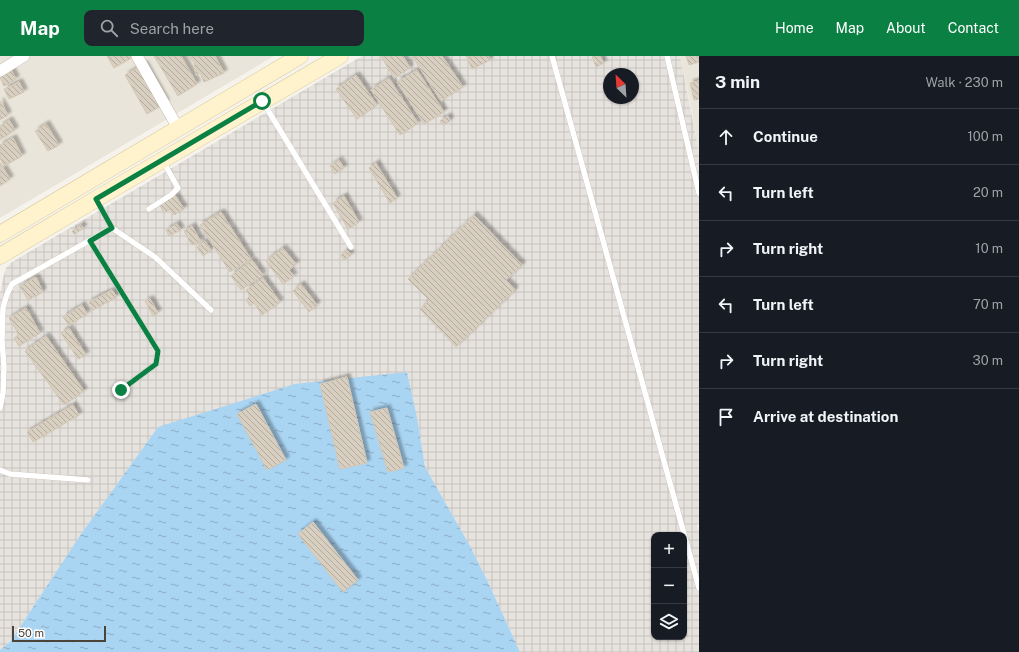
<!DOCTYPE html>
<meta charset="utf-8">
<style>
:root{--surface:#171b24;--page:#20242c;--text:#f1f3f6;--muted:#9ea1a6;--line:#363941;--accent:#0b8043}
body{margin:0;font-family:"Public Sans",sans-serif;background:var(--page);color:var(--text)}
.controls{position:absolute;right:12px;bottom:12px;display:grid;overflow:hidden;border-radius:8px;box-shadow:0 1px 3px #0004}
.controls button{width:36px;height:36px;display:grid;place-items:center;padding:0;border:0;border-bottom:1px solid var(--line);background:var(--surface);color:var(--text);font:20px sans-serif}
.compass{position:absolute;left:603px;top:12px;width:36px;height:36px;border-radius:50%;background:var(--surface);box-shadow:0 1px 3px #0004;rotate:335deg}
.scale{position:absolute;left:12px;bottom:10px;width:94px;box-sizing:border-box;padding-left:4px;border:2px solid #4b4439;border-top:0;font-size:11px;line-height:14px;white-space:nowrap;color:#4b4439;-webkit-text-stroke:3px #fff;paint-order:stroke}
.stop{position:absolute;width:12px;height:12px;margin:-9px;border:3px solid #0b8043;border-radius:50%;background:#fff}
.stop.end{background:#0b8043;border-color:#fff;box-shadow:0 1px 4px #0008}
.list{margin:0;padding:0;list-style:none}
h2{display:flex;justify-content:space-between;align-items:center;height:52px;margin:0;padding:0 16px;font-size:17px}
h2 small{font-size:13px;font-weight:400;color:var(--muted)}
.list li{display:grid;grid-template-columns:26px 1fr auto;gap:12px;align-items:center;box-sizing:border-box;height:56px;padding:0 16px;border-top:1px solid var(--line)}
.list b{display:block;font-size:15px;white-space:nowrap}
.list em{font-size:13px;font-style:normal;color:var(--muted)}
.icon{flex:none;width:22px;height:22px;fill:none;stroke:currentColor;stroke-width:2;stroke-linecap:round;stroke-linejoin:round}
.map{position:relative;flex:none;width:699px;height:596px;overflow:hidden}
header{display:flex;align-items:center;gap:24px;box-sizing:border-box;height:56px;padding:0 20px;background:var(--accent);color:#fff}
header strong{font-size:19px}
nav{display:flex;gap:22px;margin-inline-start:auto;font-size:14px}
.search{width:280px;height:36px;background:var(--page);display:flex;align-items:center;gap:10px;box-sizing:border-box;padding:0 14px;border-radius:8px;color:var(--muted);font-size:15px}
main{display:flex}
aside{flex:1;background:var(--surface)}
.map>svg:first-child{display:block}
.residential{fill:#eae5da}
.industrial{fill:url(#industrial-grid);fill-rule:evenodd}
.water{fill:url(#water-ripples)}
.building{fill:url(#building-back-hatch);stroke:#d3c7b4;filter:url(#shadow)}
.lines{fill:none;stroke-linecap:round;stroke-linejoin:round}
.lane-casing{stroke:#c2bbae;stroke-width:6}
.street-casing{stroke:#c2bbae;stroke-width:12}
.secondary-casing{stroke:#d6c79b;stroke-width:17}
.lane{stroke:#fff;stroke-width:5.5}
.street{stroke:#fff;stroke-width:11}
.secondary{stroke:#fff3cd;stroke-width:16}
.route{stroke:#0b8043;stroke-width:5}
</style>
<header>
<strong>Map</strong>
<div class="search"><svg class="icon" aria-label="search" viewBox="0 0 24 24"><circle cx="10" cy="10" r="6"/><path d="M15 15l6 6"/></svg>Search here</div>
<nav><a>Home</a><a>Map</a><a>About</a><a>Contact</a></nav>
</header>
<main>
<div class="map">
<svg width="699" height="596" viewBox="0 0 699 596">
<defs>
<pattern id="industrial-grid" width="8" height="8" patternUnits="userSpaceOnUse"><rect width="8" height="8" fill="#e6e2dd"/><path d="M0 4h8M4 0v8" fill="none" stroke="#c7c3be"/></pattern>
<pattern id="water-ripples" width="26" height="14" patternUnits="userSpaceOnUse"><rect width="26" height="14" fill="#a9d4f2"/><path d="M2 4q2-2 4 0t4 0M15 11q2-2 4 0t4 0" fill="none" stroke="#8caec5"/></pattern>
<pattern id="building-back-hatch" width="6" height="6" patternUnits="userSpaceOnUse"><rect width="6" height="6" fill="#d8cfc1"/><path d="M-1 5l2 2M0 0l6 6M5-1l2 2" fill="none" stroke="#b1aa9e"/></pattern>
<filter id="shadow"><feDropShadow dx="3.5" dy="-3.5" stdDeviation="1" flood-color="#0004"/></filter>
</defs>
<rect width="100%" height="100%" fill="#f6f3ec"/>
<!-- residential -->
<path class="residential" d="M0,0H274L0,162Z
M680,0H699V96L691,51Z"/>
<!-- industrial -->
<path class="industrial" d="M362,0H680L699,96V468L697,469L699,475V596H520L488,526L470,490L425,411L417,361L407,316L158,371L81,478L10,586L0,594V237L3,222L6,212L12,206ZM609,18H633V42H609ZM654,479H684V581H654Z"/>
<!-- water -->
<path class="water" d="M407,316L417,361L425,411L470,490L488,526L520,596H0V594L10,586L81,478L158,371L295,328Z"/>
<!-- building -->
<path class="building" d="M107,0H130L131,2L114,12Z
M154,0H181L197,28L178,40Z
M187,0H215L224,17L204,26L200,17L196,19L194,6Z
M381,0H403L410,12L394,22Z
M412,0H442L463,31L441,45Z
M466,0H488L490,4L472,13Z
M592,0H600L604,7L596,11Z
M686,0H699V6L689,9Z
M144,8L166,47L147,58L125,19Z
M11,14L16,23L4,30L0,21Z
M417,14L444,56L424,68L397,26Z
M356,19L377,49L357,63L336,33Z
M389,22L418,67L400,79L371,34Z
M699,25V43L694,44L690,27Z
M19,26L24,36L9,43L4,33Z
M0,45L8,59L0,64Z
M448,60L450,65L443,69L440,65Z
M9,64L15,74L0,84V70Z
M46,68L59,89L48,95L35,75Z
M13,82L22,100L4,110L0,102V89Z
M339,104L344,112L335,118L330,110Z
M0,107L10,123L0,130Z
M376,107L397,142L390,147L369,112Z
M175,139L184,153L174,159L170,153L164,157L159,148Z
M344,140L359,166L348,173L333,147Z
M221,156L251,203L230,216L200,169Z
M474,159L522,209L506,224L515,234L456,291L420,253L429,244L408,223Z
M177,168L181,174L169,180L166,174Z
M81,169L84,172L74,178L72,175Z
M192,170L201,186L192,189L184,175Z
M205,185L211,194L203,200L197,191Z
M283,192L296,208L289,214L294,220L283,228L266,205Z
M347,194L351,199L344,204L341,199Z
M252,204L263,219L241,234L231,220Z
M36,221L43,236L28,244L20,230Z
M263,222L280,246L262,259L254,247L250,250L246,244L250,240L246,234Z
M301,228L317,249L309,256L293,235Z
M112,234L117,241L93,254L89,246Z
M150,243L158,257L153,260L145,245Z
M82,249L87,258L69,269L63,261Z
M26,252L40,277L19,290L14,282L19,279L9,262Z
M69,272L86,299L78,303L61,277Z
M46,280L84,335L64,349L25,295Z
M347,321L367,407L340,413L320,328Z
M256,348L286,404L267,414L237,358Z
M73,349L79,359L33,386L27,376Z
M387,352L404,412L388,416L370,356Z
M313,466L358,524L343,536L298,478Z"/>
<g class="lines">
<!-- lane casing -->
<g class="lane-casing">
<path id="lane" d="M552,0L699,532
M667,0L699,137
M263,46L351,191
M97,145L112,172L155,201L211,254
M149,153L171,139L178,132L163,105
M90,185L158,295L156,308L121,334
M0,352L3,337L4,311L2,284L3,252L7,238L12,228L112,172
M0,414L10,418L88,424"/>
</g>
<!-- street casing -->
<g class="street-casing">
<path id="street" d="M137,0L178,72
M0,15L24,0"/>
</g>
<!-- secondary casing -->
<g class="secondary-casing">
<path id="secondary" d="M0,178L300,0
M0,200L96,143L340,0"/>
</g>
<!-- lane -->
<use href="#lane" class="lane"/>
<!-- street -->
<use href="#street" class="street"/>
<!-- secondary -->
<use href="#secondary" class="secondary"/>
</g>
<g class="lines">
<!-- route -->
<path class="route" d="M121,334L156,308L158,295L90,185L112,172L96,143L262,45"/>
</g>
</svg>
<div class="controls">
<button>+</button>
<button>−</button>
<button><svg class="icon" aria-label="layers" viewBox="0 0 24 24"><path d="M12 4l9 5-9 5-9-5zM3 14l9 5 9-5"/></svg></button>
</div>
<svg class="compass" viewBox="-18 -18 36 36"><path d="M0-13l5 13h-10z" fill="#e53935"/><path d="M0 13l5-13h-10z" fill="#9ea1a6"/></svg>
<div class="scale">50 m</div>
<div class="stop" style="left:262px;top:45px"></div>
<div class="stop end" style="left:121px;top:334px"></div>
</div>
<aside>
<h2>3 min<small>Walk · 230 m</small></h2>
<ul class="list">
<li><svg class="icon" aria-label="ahead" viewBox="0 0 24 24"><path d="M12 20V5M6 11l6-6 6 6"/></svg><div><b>Continue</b></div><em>100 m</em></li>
<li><svg class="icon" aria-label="left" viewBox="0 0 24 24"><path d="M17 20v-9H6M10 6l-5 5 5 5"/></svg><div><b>Turn left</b></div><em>20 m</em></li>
<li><svg class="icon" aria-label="right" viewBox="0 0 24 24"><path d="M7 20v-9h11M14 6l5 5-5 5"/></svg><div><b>Turn right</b></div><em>10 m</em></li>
<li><svg class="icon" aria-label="left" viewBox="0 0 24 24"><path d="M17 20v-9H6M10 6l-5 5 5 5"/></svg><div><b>Turn left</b></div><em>70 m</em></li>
<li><svg class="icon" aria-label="right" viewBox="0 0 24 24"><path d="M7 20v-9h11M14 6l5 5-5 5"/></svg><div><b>Turn right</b></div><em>30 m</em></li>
<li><svg class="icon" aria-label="arrive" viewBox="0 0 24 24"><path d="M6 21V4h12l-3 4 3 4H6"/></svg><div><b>Arrive at destination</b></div></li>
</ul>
</aside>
</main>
